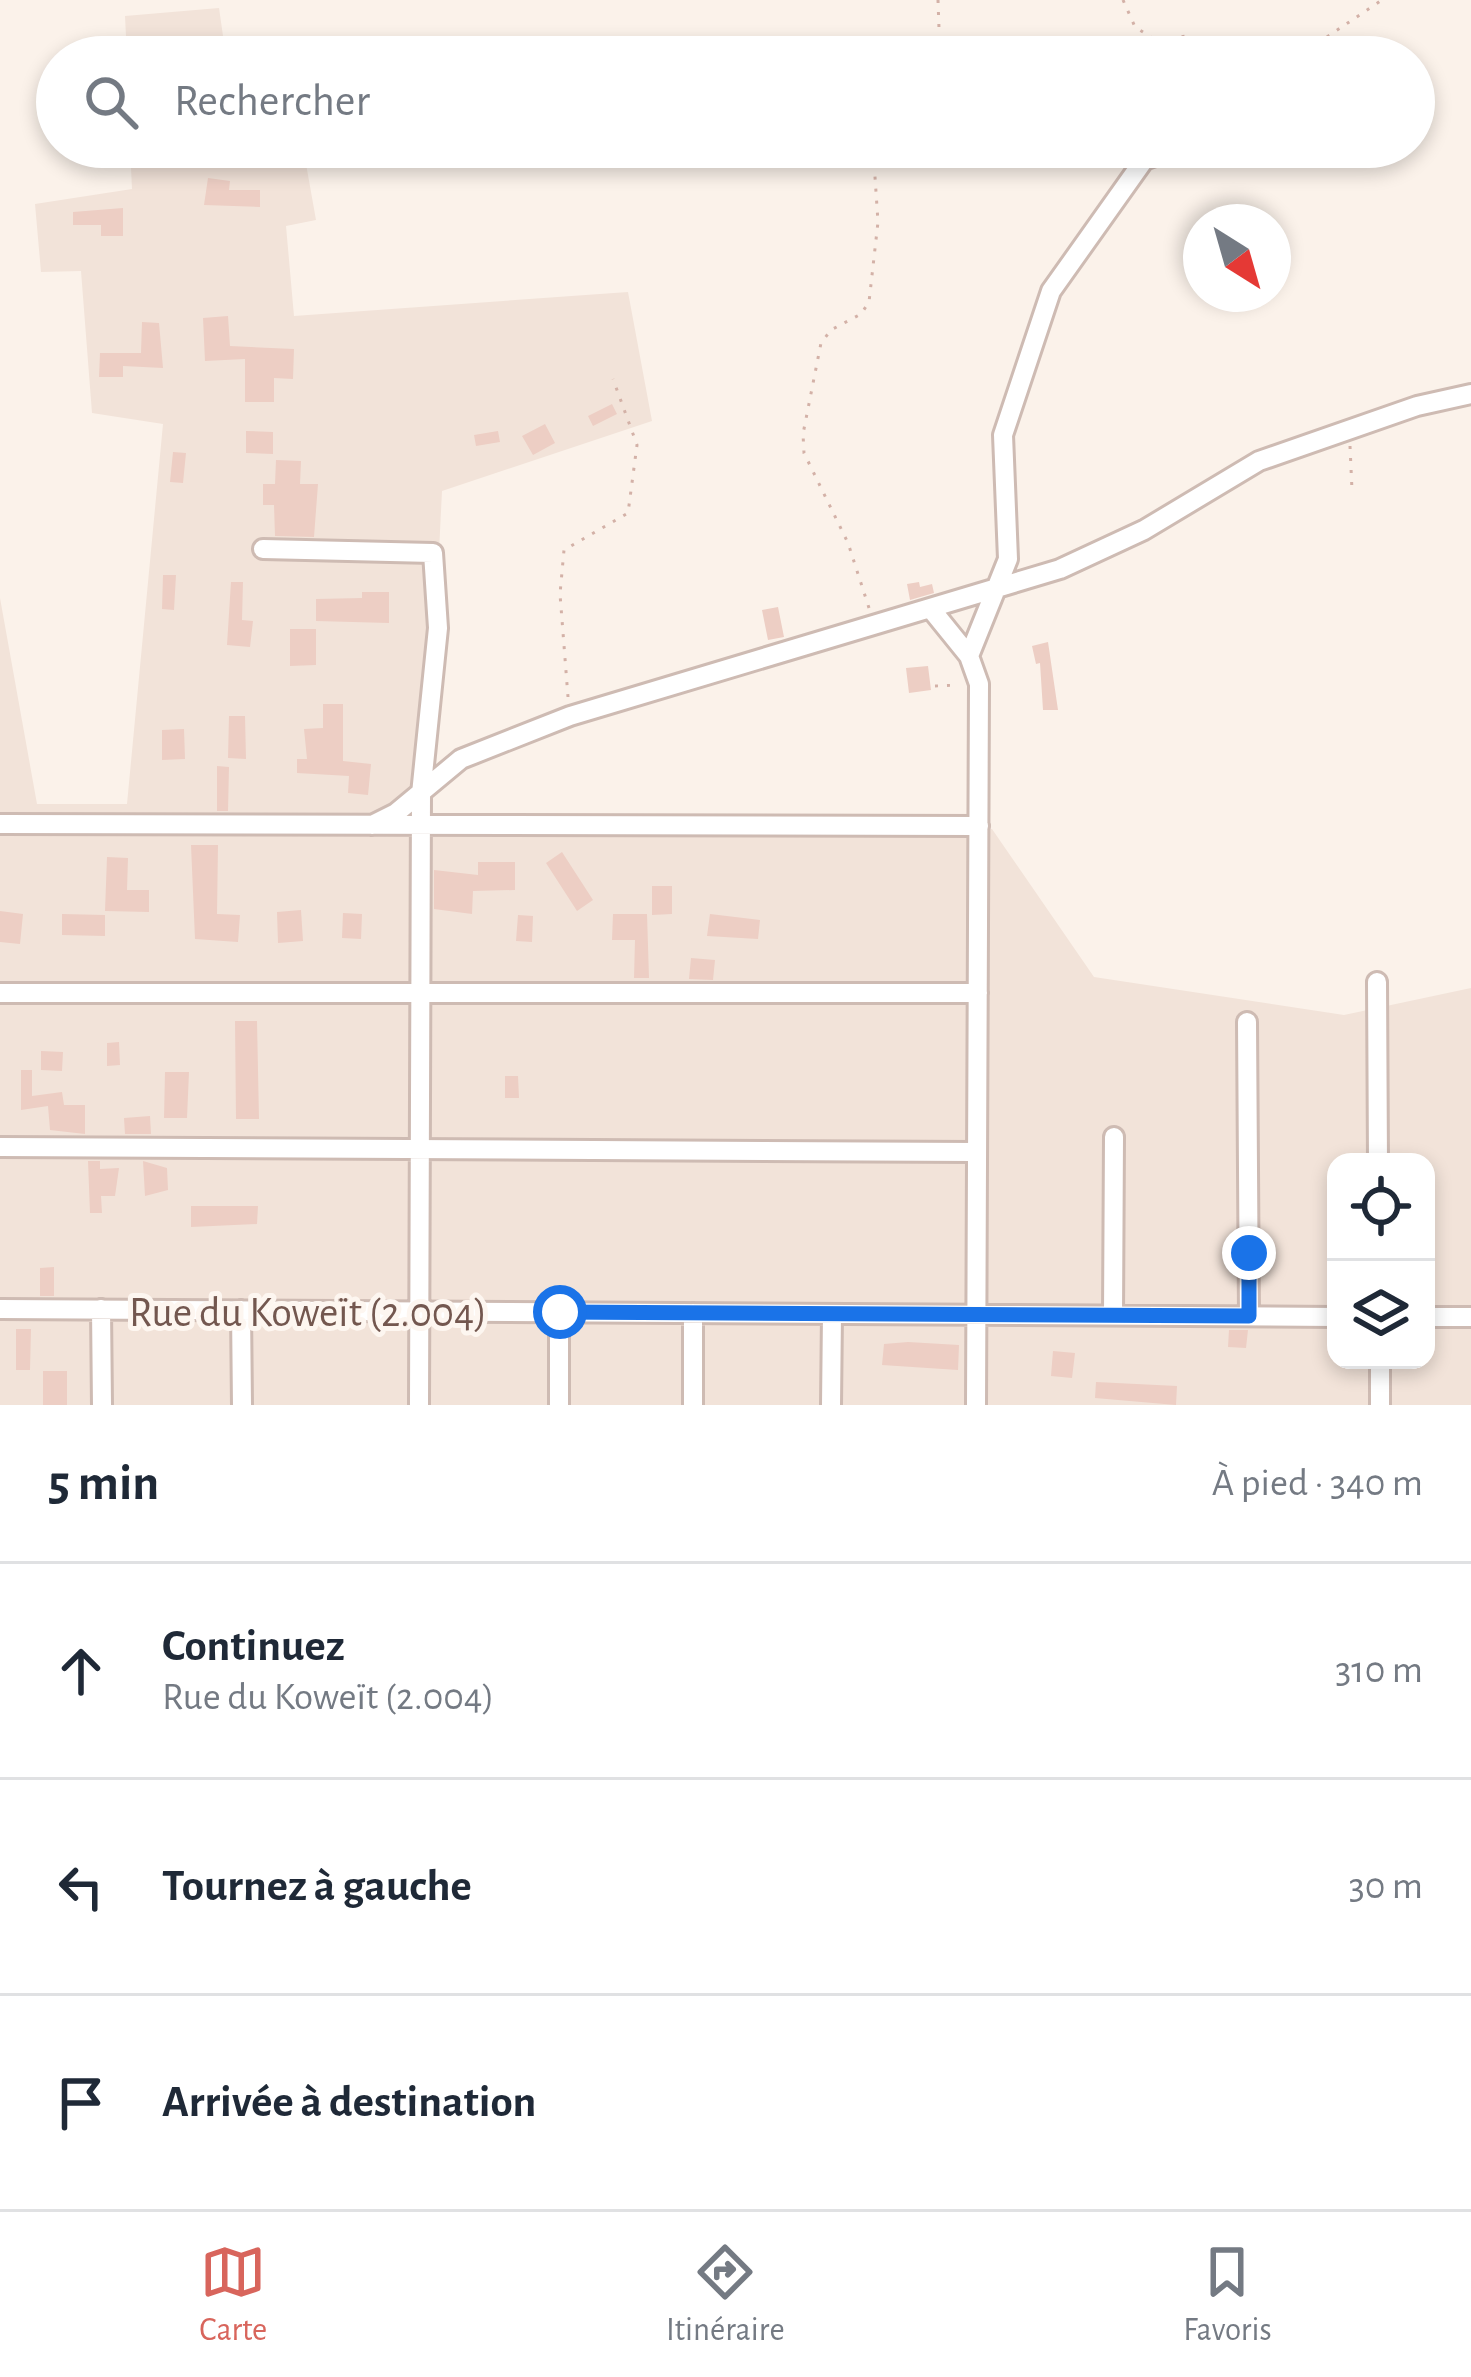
<!DOCTYPE html>
<html lang="fr">
<meta charset="utf-8">
<style>
:root{--surface:#fff;--page:#f6f6f7;--text:#1f2937;--muted:#747a83;--line:#e0e1e3;--accent:#d8655c}
body{margin:0;font-family:"Alegreya Sans",sans-serif;background:var(--page);color:var(--text)}
.controls{position:absolute;right:36px;bottom:36px;display:grid;overflow:hidden;border-radius:24px;box-shadow:0 6px 18px #0003}
.controls button{width:108px;height:108px;display:grid;place-items:center;padding:0;border:0;border-bottom:3px solid var(--line);background:var(--surface);color:var(--text);font:60px sans-serif}
.compass{position:absolute;left:1183px;top:204px;width:108px;height:108px;border-radius:50%;background:var(--surface);box-shadow:0 6px 18px #0003;rotate:143deg}
.stop{position:absolute;width:36px;height:36px;margin:-27px;border:9px solid #1a73e8;border-radius:50%;background:#fff}
.stop.end{background:#1a73e8;border-color:#fff;box-shadow:0 3px 12px #0008}
.list{margin:0;padding:0;list-style:none}
h2{display:flex;justify-content:space-between;align-items:center;height:156px;margin:0;padding:0 48px;font-size:51px}
h2 small{font-size:39px;font-weight:400;color:var(--muted)}
.list li{display:grid;grid-template-columns:78px 1fr auto;gap:36px;align-items:center;box-sizing:border-box;height:216px;padding:0 48px;border-top:3px solid var(--line)}
.list b{display:block;font-size:45px;white-space:nowrap}
.list p{margin:0;font-size:39px;white-space:nowrap;color:var(--muted)}
.list em{font-size:39px;font-style:normal;color:var(--muted)}
.icon{flex:none;width:66px;height:66px;fill:none;stroke:currentColor;stroke-width:2;stroke-linecap:round;stroke-linejoin:round}
.map{position:relative;flex:none;width:1471px;height:1405px;overflow:hidden}
.search{position:absolute;background:var(--surface);box-shadow:0 6px 18px #0003;left:36px;right:36px;top:36px;height:132px;display:flex;align-items:center;gap:30px;box-sizing:border-box;padding:0 42px;border-radius:66px;color:var(--muted);font-size:45px}
.sheet{height:804px;background:var(--surface)}
nav{display:flex;justify-content:space-around;align-items:center;box-sizing:border-box;height:168px;border-top:3px solid var(--line);background:var(--surface);font-size:33px;color:var(--muted)}
nav a{display:grid;justify-items:center;gap:6px}
nav .on{color:var(--accent)}
.map>svg:first-child{display:block}
.residential{fill:#f2e3d9;fill-rule:evenodd}
.building{fill:#edcec4}
.lines{fill:none;stroke-linecap:round;stroke-linejoin:round}
.minor-casing{stroke:#cebbb3;stroke-width:24}
.path{stroke:#d3b1a7;stroke-width:3;stroke-dasharray:3 9;stroke-linecap:butt}
.minor{stroke:#fff;stroke-width:18}
.route{stroke:#1a73e8;stroke-width:15}
.labels{text-anchor:middle;stroke-width:10;stroke-linejoin:round;paint-order:stroke}
.street-label{font-size:42px;fill:#73574f;stroke:#fdf6f0}
</style>
<div class="map">
<svg width="1471" height="1405" viewBox="0 0 1471 1405">
<rect width="100%" height="100%" fill="#fbf2ea"/>
<!-- residential -->
<path class="residential" d="M219,8L226,57H127L125,16Z
M130,147H303L316,220L286,226L294,316L628,292L652,421L442,491L425,835L992,829L1094,977L1344,1015L1471,988V1405H0V598L37,804H127L163,424L92,413L81,271L41,272L35,204L132,189ZM1336,1162H1426V1360H1336Z"/>
<!-- building -->
<path class="building" d="M208,178L230,181L229,190H260V207L204,205Z
M123,208V236H101V225H73V212Z
M228,316L230,346L294,349L293,379L274,378V402H245V359L205,361L203,318Z
M142,322L159,323L163,368L123,366V377H99L100,353H141Z
M612,404L617,414L593,426L588,416Z
M545,424L555,443L533,455L522,436Z
M246,431L273,432V454L246,453Z
M498,431L500,442L476,446L474,435Z
M173,452L186,453L183,483L170,482Z
M276,460L301,461L300,484H318L314,537L275,536L274,505H263V484H275Z
M163,575H176L174,610L162,609Z
M231,582H243L242,620L253,621L250,647L227,645Z
M919,582L920,587L932,584L934,593L910,600L907,584Z
M362,592H389V623L316,621V599L362,598Z
M778,607L784,637L768,640L762,610Z
M290,629H316V665L290,666Z
M1048,642L1058,710H1043L1040,663L1036,664L1032,646Z
M928,666L931,690L909,693L906,668Z
M323,704H343V761L371,764L368,795L348,793L349,776L297,773V759H307L304,729L323,728Z
M229,716H245L246,759L228,758Z
M184,729L185,759L162,760V730Z
M217,766L229,767L228,811H217Z
M191,845H218L217,914L240,915L238,942L195,939Z
M562,852L593,900L577,911L546,863Z
M107,857L128,858L127,890H149V912L105,911Z
M478,862H515V890L473,891L472,914L434,909V870L478,875Z
M652,886H672V914L652,915Z
M301,910L303,941L278,943L277,912Z
M0,911L23,914L20,944L0,942Z
M343,913L362,914L361,939L342,938Z
M62,914L105,915V936L62,935Z
M613,914H647L649,978H634L635,940H612Z
M710,914L760,920L758,939L707,936Z
M518,915L533,916L532,942L516,941Z
M691,958L715,960L713,980L689,979Z
M235,1021H257L259,1119H236Z
M119,1042L120,1065L107,1066V1043Z
M41,1051L63,1052L62,1071L41,1070Z
M21,1070H32V1096L62,1092L64,1105H85V1134L50,1130L48,1106L21,1110Z
M165,1072H189L187,1118H164Z
M505,1076H518L519,1098H505Z
M150,1116L151,1134H125L124,1118Z
M88,1161H100V1169L119,1168L115,1196H101L102,1213H90Z
M143,1161L167,1168L168,1190L145,1196Z
M191,1206H258L257,1224L191,1227Z
M54,1267V1296H40V1268Z
M16,1329H31L30,1370H16Z
M1229,1330H1248L1246,1348L1228,1347Z
M908,1342L959,1345L958,1370L882,1365L884,1344Z
M1053,1351L1075,1353L1072,1378L1051,1376Z
M43,1371H67V1405H43Z
M1096,1382L1177,1386L1176,1405L1095,1398Z"/>
<g class="lines">
<!-- minor casing -->
<g class="minor-casing">
<path id="minor" d="M263,549L433,553L438,628L421,794L419,1405
M931,609L969,656L979,684L976,1405
M969,656L1008,559L1003,435L1051,291L1144,160L1180,147
M0,824L979,826
M372,825L396,813L461,759L570,716L1060,569L1144,530L1259,461L1417,406L1471,394
M1377,982L1378,1162
M0,993H978
M1247,1022L1249,1316
M0,1147L974,1152
M0,1309L1336,1317
M101,1309L102,1405
M241,1310L242,1405
M1113,1315L1114,1137
M1426,1317H1471
M1380,1360V1405
M559,1405V1312
M693,1405V1313
M831,1405L832,1314"/>
</g>
<!-- path -->
<path class="path" d="M938,0L940,57
M1123,0L1135,27L1157,41L1147,57
M1158,41L1186,36
M1297,57L1382,0
M1350,446L1352,490
M869,608L848,543L804,453L803,434L821,343L831,330L861,314L869,302L878,222L873,147
M935,686L959,685
M568,697L560,594L564,550L628,513L637,445L613,379"/>
<!-- minor -->
<use href="#minor" class="minor"/>
</g>
<g class="lines">
<!-- route -->
<path class="route" d="M560,1312L1249,1316V1253"/>
</g>
<g class="labels">
<!-- street labels -->
<g class="street-label">
<text x="308" y="1326">Rue du Koweït (2.004)</text>
</g>
</g>
</svg>
<div class="controls">
<button><svg class="icon" aria-label="locate" viewBox="0 0 24 24"><circle cx="12" cy="12" r="6"/><path d="M12 2v4M12 18v4M2 12h4M18 12h4"/></svg></button>
<button><svg class="icon" aria-label="layers" viewBox="0 0 24 24"><path d="M12 4l9 5-9 5-9-5zM3 14l9 5 9-5"/></svg></button>
</div>
<svg class="compass" viewBox="-18 -18 36 36"><path d="M0-13l5 13h-10z" fill="#e53935"/><path d="M0 13l5-13h-10z" fill="#747a83"/></svg>
<div class="stop" style="left:560px;top:1312px"></div>
<div class="stop end" style="left:1249px;top:1253px"></div>
<div class="search"><svg class="icon" aria-label="search" viewBox="0 0 24 24"><circle cx="10" cy="10" r="6"/><path d="M15 15l6 6"/></svg>Rechercher</div>
</div>
<section class="sheet">
<h2>5 min<small>À pied · 340 m</small></h2>
<ul class="list">
<li><svg class="icon" aria-label="ahead" viewBox="0 0 24 24"><path d="M12 20V5M6 11l6-6 6 6"/></svg><div><b>Continuez</b><p>Rue du Koweït (2.004)</p></div><em>310 m</em></li>
<li><svg class="icon" aria-label="left" viewBox="0 0 24 24"><path d="M17 20v-9H6M10 6l-5 5 5 5"/></svg><div><b>Tournez à gauche</b></div><em>30 m</em></li>
<li><svg class="icon" aria-label="arrive" viewBox="0 0 24 24"><path d="M6 21V4h12l-3 4 3 4H6"/></svg><div><b>Arrivée à destination</b></div></li>
</ul>
</section>
<nav>
<a class="on"><svg class="icon" aria-label="map" viewBox="0 0 24 24"><path d="M3 6l6-2 6 2 6-2v14l-6 2-6-2-6 2zM9 4v14M15 6v14"/></svg>Carte</a>
<a><svg class="icon" aria-label="directions" viewBox="0 0 24 24"><path d="M12 3l9 9-9 9-9-9zM9 14v-3h6M13 9l2 2-2 2"/></svg>Itinéraire</a>
<a><svg class="icon" aria-label="saved" viewBox="0 0 24 24"><path d="M7 4h10v16l-5-4-5 4z"/></svg>Favoris</a>
</nav>
